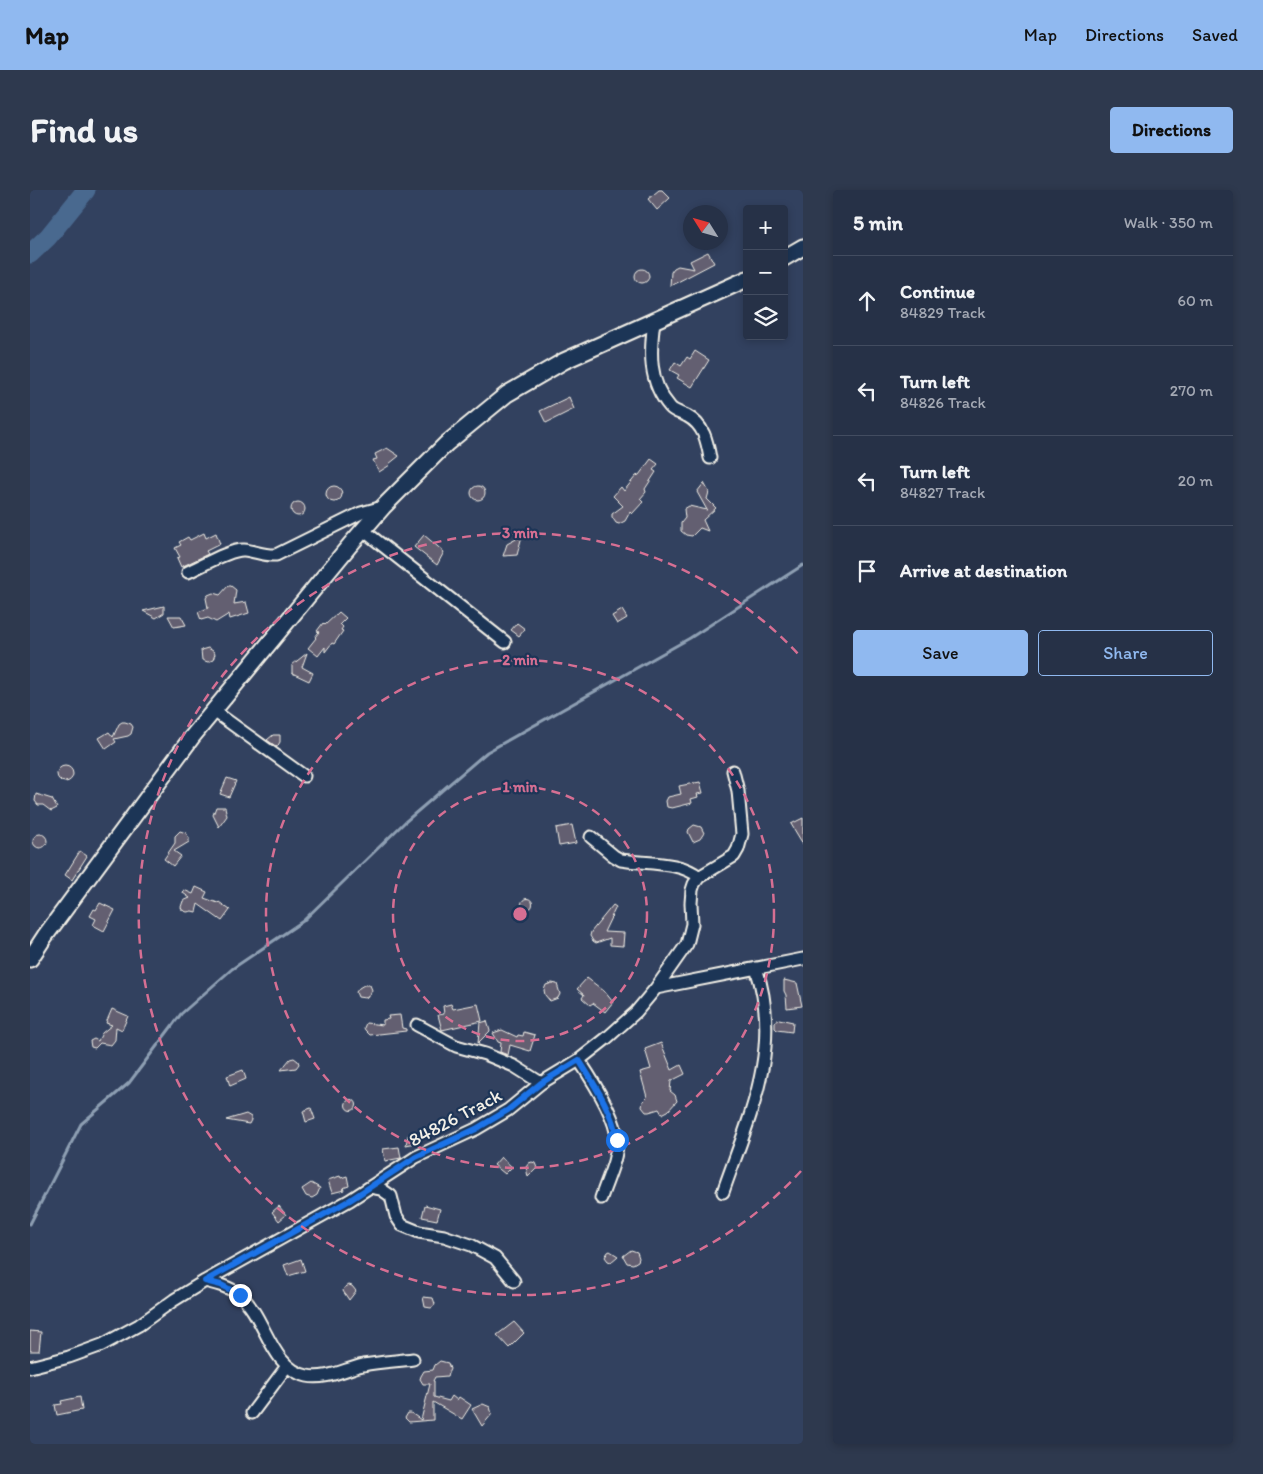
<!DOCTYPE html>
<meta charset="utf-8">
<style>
:root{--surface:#263147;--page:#2e394e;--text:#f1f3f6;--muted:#a4a9b4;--line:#424c60;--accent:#90b9f0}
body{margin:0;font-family:Itim,sans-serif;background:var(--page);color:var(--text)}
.controls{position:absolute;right:15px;top:15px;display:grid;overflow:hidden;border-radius:5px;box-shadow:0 2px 8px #0003}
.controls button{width:45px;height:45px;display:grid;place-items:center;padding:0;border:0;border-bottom:1px solid var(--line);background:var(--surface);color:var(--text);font:25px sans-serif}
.compass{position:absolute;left:653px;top:15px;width:45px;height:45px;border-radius:50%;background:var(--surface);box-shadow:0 2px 8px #0003;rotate:307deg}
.stop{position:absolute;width:15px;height:15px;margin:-11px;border:4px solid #1a73e8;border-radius:50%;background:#fff}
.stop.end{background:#1a73e8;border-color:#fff;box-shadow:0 1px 5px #0008}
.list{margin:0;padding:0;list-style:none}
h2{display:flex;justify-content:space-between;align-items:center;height:65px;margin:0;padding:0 20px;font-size:21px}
h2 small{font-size:16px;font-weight:400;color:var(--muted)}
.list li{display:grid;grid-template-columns:32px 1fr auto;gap:15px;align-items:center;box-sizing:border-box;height:90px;padding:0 20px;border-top:1px solid var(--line)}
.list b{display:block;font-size:19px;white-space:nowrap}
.list p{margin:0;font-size:16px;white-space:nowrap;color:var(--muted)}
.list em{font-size:16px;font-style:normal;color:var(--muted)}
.actions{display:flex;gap:10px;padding:15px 20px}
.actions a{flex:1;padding:11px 0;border:1px solid var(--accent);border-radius:5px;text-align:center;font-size:18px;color:var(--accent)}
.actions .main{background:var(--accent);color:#111}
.icon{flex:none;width:28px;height:28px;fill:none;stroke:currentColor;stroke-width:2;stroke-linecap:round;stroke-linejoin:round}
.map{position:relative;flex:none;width:773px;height:1254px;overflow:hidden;border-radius:5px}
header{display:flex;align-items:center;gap:30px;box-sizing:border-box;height:70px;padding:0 25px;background:var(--accent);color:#111}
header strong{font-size:24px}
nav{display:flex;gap:28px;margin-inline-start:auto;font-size:18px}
.intro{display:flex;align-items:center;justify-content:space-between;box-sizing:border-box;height:120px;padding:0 30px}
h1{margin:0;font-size:35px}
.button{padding:12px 22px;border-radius:5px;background:var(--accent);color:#111;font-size:18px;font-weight:700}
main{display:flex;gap:30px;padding:0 30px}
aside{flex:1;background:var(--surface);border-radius:5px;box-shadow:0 2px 8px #0003}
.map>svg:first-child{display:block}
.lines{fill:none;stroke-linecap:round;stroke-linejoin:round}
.stream{stroke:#8e9fb3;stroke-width:3}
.river{stroke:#4a698f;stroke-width:19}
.building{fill:#635e71;stroke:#f4f1e8}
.street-casing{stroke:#f4f1e8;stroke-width:15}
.secondary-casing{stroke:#f4f1e8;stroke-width:19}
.street{stroke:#1d3557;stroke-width:11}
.secondary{stroke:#1d3557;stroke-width:15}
.route{stroke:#1a73e8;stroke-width:6}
.ring{fill:none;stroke:#d66f93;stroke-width:2.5;stroke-dasharray:9 6}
.labels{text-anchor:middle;stroke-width:4.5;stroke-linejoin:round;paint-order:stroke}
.street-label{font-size:19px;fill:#f4f1e8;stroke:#1d3557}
.centre{fill:#d66f93;stroke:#1d3557;stroke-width:2.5}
.ring-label{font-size:15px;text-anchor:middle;font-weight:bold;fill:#d66f93;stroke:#1d3557;stroke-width:4.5;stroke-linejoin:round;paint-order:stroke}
</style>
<header>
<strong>Map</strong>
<nav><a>Map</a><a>Directions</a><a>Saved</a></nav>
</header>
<div class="intro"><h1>Find us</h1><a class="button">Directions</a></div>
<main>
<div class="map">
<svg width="773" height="1254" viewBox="0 0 773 1254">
<rect width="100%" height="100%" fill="#32415f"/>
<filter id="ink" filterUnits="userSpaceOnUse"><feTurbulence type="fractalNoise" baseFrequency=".02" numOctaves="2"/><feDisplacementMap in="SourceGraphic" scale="10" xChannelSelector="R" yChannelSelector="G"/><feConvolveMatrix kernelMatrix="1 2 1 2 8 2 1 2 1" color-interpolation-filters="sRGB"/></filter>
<g filter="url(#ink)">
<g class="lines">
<!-- stream -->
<path class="stream" d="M0,1034L51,934L99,893L151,824L202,779L273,731L375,632L457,562L660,448L773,375"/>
<!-- river -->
<path class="river" d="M0,64L18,47L56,0"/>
</g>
<!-- building -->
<path class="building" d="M629,0H632L640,8L627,20L618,9Z
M678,62L684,73L640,96L641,82L644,78L648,76L664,79L660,71Z
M605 86a7 7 0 1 1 14 0a7 7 0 1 1-14 0Z
M665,161L679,170L662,197L647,188L649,185L640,180L645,172L651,176L657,167L660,169Z
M539,207L544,219L516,233L510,221Z
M357,258L369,266L359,274L360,275L349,282L343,270L347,269L345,264Z
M621,269L628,274L623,280L626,282L615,299L616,302L610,309L613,312L602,324L600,322L595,331L589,334L586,333L582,327V324L593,316L583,306L591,297L594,301L606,286L609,285Z
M674,293L679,302L677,309L686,318L673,330L678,341L670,338L662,346L656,345L651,341V333L655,328L654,319L659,316L677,320L667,302Z
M296 304a8 8 0 1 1 16 0a8 8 0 1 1-16 0Z
M441 303a7 7 0 1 1 14 0a7 7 0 1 1-14 0Z
M261 319a7 7 0 1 1 14 0a7 7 0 1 1-14 0Z
M174,343L176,348L186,343L190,354L176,361L178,364L151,377L147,368L150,367L145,358L151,355L149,352L158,347L160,350Z
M394,345L414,362L407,375L384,357Z
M492,346L487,365L473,366L477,354Z
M198,396H201L206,400L204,414L216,412L219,423L200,429L199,424L186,432L178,428L171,430L168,422L178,418L176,408L178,405L183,403L190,405Z
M134,416V423L126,428L113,421Z
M592,420L597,428L587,434L582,426Z
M309,422L316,428L310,434L313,437L311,440L313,441L304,454L302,453L295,462V457L288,466L278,458L286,448L285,447L289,442L287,441L293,433L295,435Z
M138,426H151L156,435L144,437Z
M487,433L495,439L489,446L481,440Z
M178,458L183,461L185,464L183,470L178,472L172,470L171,460Z
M277,463L272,477L283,483L279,491L262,483V475Z
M92,532H95L101,534L103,537L101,544L98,546L84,549L86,552L76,559L69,548L79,542L83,547L89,534Z
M243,545H250V552L247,557L237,550Z
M27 584a8 8 0 1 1 16 0a8 8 0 1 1-16 0Z
M197,588L206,591L199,607L190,604Z
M670,592L673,603L667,604L668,607L661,609L662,613L642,618L637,617L636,611L638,607L651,604L649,596Z
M6,604L22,609L27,618L21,621L13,615H8L5,611Z
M186,617H195L197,626L189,637L183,625Z
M773,628V654L761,634Z
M542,635L546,653L529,656L526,638Z
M664,635L671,637L674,643L670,649L663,652L658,642L659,639Z
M150,641L156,643L159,648V652L144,661L151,666L143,676L134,669L145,653V646Z
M3 651a7 7 0 1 1 14 0a7 7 0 1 1-14 0Z
M50,661L57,666L42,690L35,685Z
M166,697L177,702L174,708L188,713L189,712L200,720L192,731L168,714L166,722L162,721L157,722L152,720L151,717L153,711L160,708L153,703L154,700L163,704Z
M491.5 714a5.5 5.5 0 1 1 11 0a5.5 5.5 0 1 1-11 0Z
M70,713L85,720L74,741L63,735L66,729L60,726L64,719L66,720Z
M583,715L586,717L574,742L594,743L593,756L580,755V748L566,753L563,751L560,746L561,742Z
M557,788L574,801L583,812L575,822L563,813L560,815L552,808L554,805L547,799Z
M754,790L767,793L772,816L757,818L756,805L754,801Z
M522,793L527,794L530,804L528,808L520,811L515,805L514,800L516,795Z
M334,795H340L342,800L339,806L335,808L328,807L326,802L329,798Z
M421,814L423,819L448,814L452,831L412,840L408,825L414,824L413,816Z
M82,819L98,826L92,840L86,837L85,850L81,855L70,853L65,858L61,857L60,851L64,849L68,851L72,843L82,835L76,833Z
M370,825L372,838L376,839V841L340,845L335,840L334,838L336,833L353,835V830L359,829L358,826Z
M749,829L763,832L762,842L747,840L745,838V832Z
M457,831L460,841L448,853L450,833Z
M472,840L487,847L488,845L493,846L494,842L505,845L500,861L480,855L478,865L470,862L471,853L468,852L463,843Z
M631,853L642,880L651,875L655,884L641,891L640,901L645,905L647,911L638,921L632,924L629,919L619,922H616L612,917L613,911L617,907L610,882L621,879L615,859Z
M264,868L268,871L269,874L266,878L251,880L260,869Z
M213,880L216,889L200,896L197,886Z
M315.5 915a5.5 5.5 0 1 1 11 0a5.5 5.5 0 1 1-11 0Z
M281,918L285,929L276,932L273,921Z
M216,924L221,927V930L219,934L196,930Z
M384,943L388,948L386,953L376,955L378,945Z
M369,957L371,968L355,971L353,959Z
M471,967L482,977L475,984L464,975Z
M502,972L505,973L507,978L498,987L496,977L499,973Z
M310,986L311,988L317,986L319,996L313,998L314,1000L302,1003L298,990Z
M281,993L290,998L287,1005L282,1008L276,1006L272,999Z
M395,1015L410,1019L407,1030L392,1027Z
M249,1016L256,1025L249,1031L242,1022Z
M601,1060L607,1062L609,1068L608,1071L603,1074L597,1073L593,1066Z
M580,1061L588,1066L581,1072L578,1071L575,1067L578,1062Z
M271,1069L275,1081L258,1086L254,1075Z
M319,1095L322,1096L326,1101L319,1110L313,1101L314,1098Z
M393,1107L403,1108L405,1114L404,1116L401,1118L395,1117Z
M484,1132L494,1143L479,1158L467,1145Z
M0,1141L11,1142L9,1161H0Z
M410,1171L418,1173L420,1179L417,1186L405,1187L403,1191H404V1207L419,1211L422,1206L427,1210L429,1207L441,1215L432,1229L403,1212V1230L379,1232L375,1228L378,1223H381L391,1230L400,1194H393L390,1189L391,1186L394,1181L403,1180L405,1175Z
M50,1207L52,1220L27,1225L25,1215L32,1214L31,1211Z
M453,1214L460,1217L462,1224L452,1236L442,1219Z"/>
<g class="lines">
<!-- street casing -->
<g class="street-casing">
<path id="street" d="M624,131C620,161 618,192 640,217C644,222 651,223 657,226C674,235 677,251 680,268
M333,340L475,452
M158,382C172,376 200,359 214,360C225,361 234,366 246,365L331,323L353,317
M184,521L274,586
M561,647L584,666L591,670C615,674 651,671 669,687
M626,798L773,769
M387,835L426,856L455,864L484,876L511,893
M549,870C561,888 586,927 587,949C588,969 577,989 571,1008
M340,997L351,999L361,1006L366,1026L372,1035L389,1042L414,1046L441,1055L465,1068L484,1091
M693,1002C719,927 753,858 726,778
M175,1091C187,1094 200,1097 210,1105C236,1127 240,1178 277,1186C296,1190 315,1179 333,1175C350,1172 367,1171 383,1169
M0,1177L39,1167L72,1155L109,1135L144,1110L175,1091L320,1010L386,967L446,939L478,920L511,893L549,870L577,848L606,822L626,798L657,754L662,734L661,713L662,700L664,694L669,687L704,666L708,659L712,644L708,601L703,581
M222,1223L257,1176"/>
</g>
<!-- secondary casing -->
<g class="secondary-casing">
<path id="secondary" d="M754,68L773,57
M0,769L15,746L162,547L320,355L353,317L416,254L477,204L534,171L717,89"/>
</g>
<!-- street -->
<use href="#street" class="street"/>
<!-- secondary -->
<use href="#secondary" class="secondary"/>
</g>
</g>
<g class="lines" filter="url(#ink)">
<!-- route -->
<path class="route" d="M210,1105L191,1095L175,1091L320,1010L386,967L446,939L478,920L511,893L549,870C564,894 583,922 587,950"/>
</g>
<!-- distance rings -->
<g class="ring">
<circle cx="490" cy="724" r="127"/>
<circle cx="490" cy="724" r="254"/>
<path d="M771 981A381 381 0 1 1 771 467"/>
</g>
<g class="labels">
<!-- street labels -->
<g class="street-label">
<text transform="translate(425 927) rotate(-28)" y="7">84826 Track</text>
</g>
</g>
<circle cx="490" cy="724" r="8" class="centre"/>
<g class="ring-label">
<text x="490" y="348">3 min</text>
<text x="490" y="475">2 min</text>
<text x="490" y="602">1 min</text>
</g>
</svg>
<div class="controls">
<button>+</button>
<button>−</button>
<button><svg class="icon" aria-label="layers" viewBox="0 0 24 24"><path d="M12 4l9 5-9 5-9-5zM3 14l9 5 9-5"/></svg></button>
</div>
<svg class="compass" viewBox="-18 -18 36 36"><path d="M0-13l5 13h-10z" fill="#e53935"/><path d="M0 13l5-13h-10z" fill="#a4a9b4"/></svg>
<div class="stop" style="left:587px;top:950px"></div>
<div class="stop end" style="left:210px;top:1105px"></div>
</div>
<aside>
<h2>5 min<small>Walk · 350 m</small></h2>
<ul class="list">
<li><svg class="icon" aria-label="ahead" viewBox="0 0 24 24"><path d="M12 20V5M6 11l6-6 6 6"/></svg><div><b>Continue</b><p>84829 Track</p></div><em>60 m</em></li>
<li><svg class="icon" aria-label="left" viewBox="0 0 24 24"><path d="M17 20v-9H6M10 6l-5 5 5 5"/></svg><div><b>Turn left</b><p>84826 Track</p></div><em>270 m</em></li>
<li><svg class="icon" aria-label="left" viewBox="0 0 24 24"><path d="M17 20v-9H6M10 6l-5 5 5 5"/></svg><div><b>Turn left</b><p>84827 Track</p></div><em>20 m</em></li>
<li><svg class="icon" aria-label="arrive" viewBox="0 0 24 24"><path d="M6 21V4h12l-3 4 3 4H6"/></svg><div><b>Arrive at destination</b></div></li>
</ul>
<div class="actions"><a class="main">Save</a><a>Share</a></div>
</aside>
</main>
